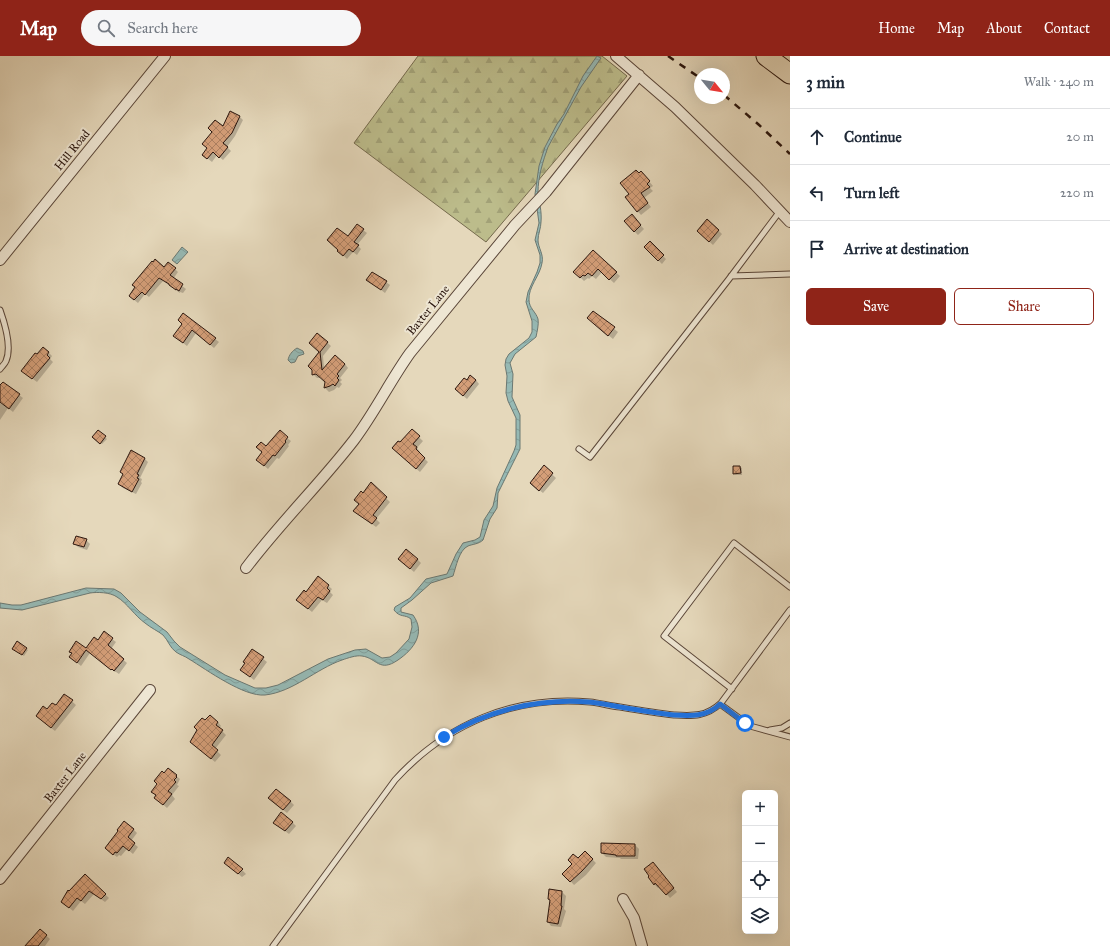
<!DOCTYPE html>
<meta charset="utf-8">
<style>
:root{--surface:#fff;--page:#f6f6f7;--text:#1f2937;--muted:#747a83;--line:#e0e1e3;--accent:#8f2418}
body{margin:0;font-family:"IM FELL Great Primer",serif;background:var(--page);color:var(--text)}
.controls{position:absolute;right:12px;bottom:12px;display:grid;overflow:hidden;border-radius:6px;box-shadow:0 4px 16px #0002}
.controls button{width:36px;height:36px;display:grid;place-items:center;padding:0;border:0;border-bottom:1px solid var(--line);background:var(--surface);color:var(--text);font:20px sans-serif}
.compass{position:absolute;left:694px;top:12px;width:36px;height:36px;border-radius:50%;background:var(--surface);box-shadow:0 4px 16px #0002;rotate:120deg}
.stop{position:absolute;width:12px;height:12px;margin:-9px;border:3px solid #1a73e8;border-radius:50%;background:#fff}
.stop.end{background:#1a73e8;border-color:#fff;box-shadow:0 1px 4px #0008}
.list{margin:0;padding:0;list-style:none}
h2{display:flex;justify-content:space-between;align-items:center;height:52px;margin:0;padding:0 16px;font-size:17px}
h2 small{font-size:13px;font-weight:400;color:var(--muted)}
.list li{display:grid;grid-template-columns:26px 1fr auto;gap:12px;align-items:center;box-sizing:border-box;height:56px;padding:0 16px;border-top:1px solid var(--line)}
.list b{display:block;font-size:15px;white-space:nowrap}
.list em{font-size:13px;font-style:normal;color:var(--muted)}
.actions{display:flex;gap:8px;padding:12px 16px}
.actions a{flex:1;padding:9px 0;border:1px solid var(--accent);border-radius:6px;text-align:center;font-size:14px;color:var(--accent)}
.actions .main{background:var(--accent);color:#fff}
.icon{flex:none;width:22px;height:22px;fill:none;stroke:currentColor;stroke-width:2;stroke-linecap:round;stroke-linejoin:round}
.map{position:relative;flex:none;width:790px;height:890px;overflow:hidden}
header{display:flex;align-items:center;gap:24px;box-sizing:border-box;height:56px;padding:0 20px;background:var(--accent);color:#fff}
header strong{font-size:19px}
nav{display:flex;gap:22px;margin-inline-start:auto;font-size:14px}
.search{width:280px;height:36px;background:var(--page);display:flex;align-items:center;gap:10px;box-sizing:border-box;padding:0 14px;border-radius:22px;color:var(--muted);font-size:15px}
main{display:flex}
aside{flex:1;background:var(--surface)}
.map>svg:first-child{display:block}
.forest{fill:url(#forest-firs);stroke:#74694c}
.water{fill:url(#water-waves);stroke:#6b7872}
.shadow{fill:#0003}
.building{fill:url(#building-cross-hatch);stroke:#2b160e}
.lines{fill:none;stroke-linecap:round;stroke-linejoin:round}
.service-casing{stroke:#5a4639;stroke-width:7}
.minor-casing{stroke:#5a4639;stroke-width:12}
.motorway-casing{stroke:#2b160e;stroke-width:21}
.service{stroke:#eee6d3;stroke-width:5}
.minor{stroke:#eee6d3;stroke-width:10}
.motorway{stroke:#e5d8bb;stroke-width:19}
.rail{stroke:#2b160e;stroke-width:2.5;stroke-dasharray:7 7;stroke-linecap:butt}
.route{stroke:#1a73e8;stroke-width:5}
.labels{text-anchor:middle;stroke-width:4;stroke-linejoin:round;paint-order:stroke}
.street-label{font-size:12px;fill:#2b160e;stroke:#eee6d3}
</style>
<header>
<strong>Map</strong>
<div class="search"><svg class="icon" aria-label="search" viewBox="0 0 24 24"><circle cx="10" cy="10" r="6"/><path d="M15 15l6 6"/></svg>Search here</div>
<nav><a>Home</a><a>Map</a><a>About</a><a>Contact</a></nav>
</header>
<main>
<div class="map">
<svg width="790" height="890" viewBox="0 0 790 890">
<defs>
<pattern id="forest-firs" width="22" height="20" patternUnits="userSpaceOnUse"><rect width="22" height="20" fill="#bcbc8b"/><path d="M5 1l3.5 6h-7zM16 11l3.5 6h-7z" fill="#a2a177"/></pattern>
<pattern id="water-waves" width="16" height="10" patternUnits="userSpaceOnUse"><rect width="16" height="10" fill="#96b9b4"/><path d="M0 5q4-4 8 0t8 0" fill="none" stroke="#819e9a"/></pattern>
<pattern id="building-cross-hatch" width="8" height="8" patternUnits="userSpaceOnUse"><rect width="8" height="8" fill="#d49e78"/><path d="M0 0l8 8M0 8l8-8" fill="none" stroke="#ac8061"/></pattern>
</defs>
<rect width="100%" height="100%" fill="#e5d8bb"/>
<filter id="stains"><feTurbulence type="fractalNoise" baseFrequency=".005" numOctaves="4"/><feColorMatrix values="0 0 0 0 .2 0 0 0 0 .09 0 0 0 0 .02 0 0 0 .5 -.17"/></filter>
<radialGradient id="worn" r=".72"><stop offset=".6" stop-color="#630" stop-opacity="0"/><stop offset="1" stop-color="#630" stop-opacity=".3"/></radialGradient>
<!-- forest -->
<path class="forest" d="M418,0H602L627,20L486,186L354,87Z"/>
<!-- water -->
<path class="water" d="M597,0L601,2L581,31L548,91C543,105 538,121 538,136C539,146 542,155 541,166C541,172 538,178 538,184C538,192 544,198 542,207C540,220 528,231 529,244C529,252 536,256 538,263C539,268 537,276 536,281L515,298L510,307L513,318L512,341L520,359V393L498,437L497,452L490,463L483,484C479,488 473,488 468,490C459,494 456,511 453,520L431,527L412,544L401,552V556L413,559C426,577 414,593 398,604C379,617 377,602 362,600C356,599 348,602 342,604C316,613 293,636 265,639C244,641 207,614 189,603C185,600 180,599 176,596C170,592 168,584 163,579C158,575 151,572 145,567C135,560 127,547 117,541C110,536 97,536 90,537L22,554L0,552V547L12,549H21L86,532L114,533L121,537L140,556L167,576L174,585L180,591L225,619L255,632H266L278,629L328,603L355,594L366,593L382,602L390,601L396,597L409,583L412,571L411,563C405,558 400,562 394,554L395,551L410,542L426,523L447,518L456,498L463,487L475,484L480,481L484,464L493,450L497,432L514,395L516,389V362L508,345L506,337L507,320L505,309L506,303L509,298L529,282L532,276V265L526,246L528,236L537,216L540,207V199L535,184L539,167L535,138L539,110L545,91L557,68L564,58L583,20Z
M182,191L188,196L177,208L172,204Z
M297,292L303,295L304,298L298,300L295,306L291,307L288,304C289,299 292,295 297,292Z"/>
<!-- shadow -->
<path class="shadow" d="M240,61L243,64L235,80L227,91L231,95L223,104L217,99L212,106L207,102L223,72Z
M641,116L653,130L650,132L653,135L644,142L651,151L641,159L626,142L630,138L639,118Z
M632,160L644,173L638,179L625,166Z
M708,164L722,178L713,189L698,175Z
M363,174L367,177L357,189L361,193L357,199L353,196L347,203L342,198L348,182Z
M650,187L666,203L662,208L645,191Z
M593,196L620,220L614,227L602,216L596,223L592,220L589,223L588,222L584,225L575,216Z
M164,212L175,213L178,216L173,223L186,233L183,237L180,236V237L163,225L149,241L145,238L138,247L133,243Z
M368,224L386,226L390,229L385,237Z
M593,256L618,276L613,283L592,266Z
M184,259L219,286L214,292L196,277L187,290L178,283L183,268Z
M318,278L331,290L323,300L324,312L345,308L348,312L340,322L342,324L340,326L342,328L339,332L337,331L334,334L329,336L325,332L326,326L321,322H317L313,318V314L309,310L320,297L314,291Z
M48,296L52,300L50,303L53,306L37,326L26,318Z
M476,324L479,328L467,343L460,337L467,325Z
M0,331L19,339L23,342L13,356L8,352L0,364Z
M98,375L107,383L102,388L93,381Z
M412,375L423,385L417,392L420,396L419,397L428,406L420,416L397,396Z
M287,382L291,385L288,389L289,390L279,403L277,402L268,413L261,407L266,391Z
M132,396L145,403L148,406L140,422L142,423L141,426L142,427L136,438L123,432L119,428L124,419L121,416Z
M544,411L556,422L543,437L534,430Z
M740,411L742,412V419H736L734,418Z
M371,428L390,446L376,463L380,467L376,471L358,458L360,448L363,438Z
M86,484L90,488L87,494L78,491L74,487Z
M399,503H417L421,507L414,516Z
M318,521L332,533L330,536L333,539L327,547L322,544L312,556L301,547L306,537Z
M112,583L116,586L111,593L127,607L119,618L116,616H115L90,597L81,610L70,601L98,585Z
M26,593L28,594L24,600L15,594Z
M252,594L267,606L254,624L241,614Z
M65,639L76,649L55,675L41,664L47,655L56,651Z
M205,666H218L221,670L219,672L226,679L215,693L221,699L215,706L195,689Z
M176,720L180,723L177,729L179,730L172,739L175,743L167,752L159,745L156,740L152,736Z
M290,745L294,749L287,757L273,746Z
M292,766L296,770L289,778L278,770Z
M133,773L137,777L131,785L138,791L133,798L127,793L121,800L119,799L117,801L110,796L120,775Z
M635,789L639,793L638,803H621L620,802L606,801L602,797Z
M585,796L596,807L586,819L574,829L564,818Z
M229,810L242,814L246,818L242,821Z
M656,811L677,836L670,842L659,830L658,832L654,828Z
M85,819L109,842L105,846L94,838L85,848L81,845L73,855L66,849Z
M550,834L562,836L566,840L564,853L566,855L561,871L551,870L548,866L550,845L549,843Z
M40,874L50,883L45,890H24L29,884L31,885Z"/>
<!-- building -->
<path class="building" d="M230,55L240,60L232,77L223,87L228,91L219,102L213,96L207,103L202,99L207,92L202,88L212,76L208,72L215,64L223,70Z
M636,114L639,117L641,115L650,125L647,128L650,131L641,137L648,147L637,156L625,141L629,138L620,127Z
M632,158L641,169L634,176L624,165Z
M707,163L719,174L709,186L697,175Z
M357,168L364,173L354,186L359,189L353,196L349,193L343,200L337,195L338,194L327,184L337,172L348,180Z
M650,185L664,199L658,205L644,191Z
M593,194L617,216L609,224L598,213L592,220L588,217L585,220L583,219L580,222L573,216Z
M155,203L164,211L168,206L176,212L170,219L183,228L179,235L176,233V234L169,229V228L159,222L145,239L142,236L134,244L129,240L135,231L132,229L152,205L153,206Z
M372,216L387,225L381,234L366,224Z
M593,255L615,271L608,280L587,262Z
M183,257L216,282L210,289L192,274L183,287L173,280L182,268L178,264Z
M317,277L328,286L320,296L322,314L335,299L345,308L337,318L339,320L337,322L339,324L335,330L333,328L330,330L324,332L325,326L316,318L312,319V314L308,310L319,296L309,287Z
M43,291L49,296L47,299L50,302L32,323L21,315L35,297L37,298Z
M470,319L476,324L463,340L455,333L464,322L467,324Z
M3,326L20,338L9,353L0,346V329Z
M412,373L420,380L413,388L417,391L416,393L425,402L416,413L392,392L398,385L400,386Z
M98,374L106,380L100,388L92,381Z
M280,374L288,381L285,385L286,386L275,400L273,399L264,410L256,404L262,396L256,391L261,386L266,390Z
M131,394L145,402L137,418L139,419L137,422L139,423L132,436L118,428L123,418L120,416Z
M544,409L553,417L539,435L530,427Z
M733,410H740L741,417L733,418Z
M371,426L387,441L373,459L377,462L372,468L353,455L359,448L354,444L361,435L363,437Z
M76,480L87,483L84,491L73,488Z
M406,493L418,503L410,513L398,503Z
M318,520L329,529L327,532L330,535L323,544L318,541L308,553L296,544L304,534L306,536Z
M104,575L113,582L108,589L124,603L114,615L112,613L111,614L86,594L77,607L69,601L72,597L69,596L76,585L86,592L94,581L98,584Z
M17,585L27,592L22,599L12,593Z
M252,593L264,601L250,621L240,614L245,607L243,606Z
M64,638L73,644L51,672L36,660L43,650L47,653L52,647L56,649Z
M210,659L218,666L216,669L223,674L212,689L218,694L211,703L190,686L197,674L194,671L202,662L205,664Z
M168,712L177,719L176,720L177,721L174,724L176,726L168,735L172,738L163,749L154,742L156,739L151,736L157,728L154,725L162,715L164,717Z
M276,733L291,745L283,754L268,742Z
M281,756L293,766L285,775L273,767Z
M124,765L134,773L128,781L135,787L129,795L123,790L117,797L115,796L113,799L105,792L118,775L117,774Z
M601,787L635,788V800H616V799L601,797Z
M585,795L593,803L582,815L570,826L562,818L572,808L568,804L573,798L578,802Z
M228,801L243,813L238,818L224,807Z
M653,806L674,832L666,839L655,827L654,829L648,821L649,820L644,813Z
M85,818L106,838L101,843L89,835L81,845L77,842L69,852L61,846L68,834L69,835Z
M549,833L562,835L561,850H562L558,868L547,866L550,844L548,843Z
M40,873L47,879L38,890H25Z"/>
<g class="lines">
<!-- service casing -->
<g class="service-casing">
<path id="service" d="M731,220L790,218
M0,254C5,268 12,291 6,305C5,308 2,310 0,313
M579,393L590,401L729,223L780,155
M732,633L664,580L734,487L790,531
M720,648L750,670L790,681
M770,674L782,672L790,667
M273,890L395,724C446,668 514,639 590,646C600,647 610,650 620,651C638,654 656,657 674,659C693,660 706,661 721,647L790,554"/>
</g>
<!-- minor casing -->
<g class="minor-casing">
<path id="minor" d="M616,0L675,51L755,129L790,166
M0,204L165,0
M246,512C280,467 320,428 354,384C375,356 390,325 410,297L515,169L546,136L639,19
M0,823L150,634
M623,843L634,862L642,890"/>
</g>
<!-- motorway casing -->
<g class="motorway-casing">
<path id="motorway" d="M766,0L790,18"/>
</g>
<!-- service -->
<use href="#service" class="service"/>
<!-- minor -->
<use href="#minor" class="minor"/>
<!-- motorway -->
<use href="#motorway" class="motorway"/>
<!-- rail -->
<path class="rail" d="M668,0L700,22
M724,39L758,68L790,98"/>
</g>
<g class="lines">
<!-- route -->
<path class="route" d="M444,681C487,654 539,642 589,646C600,647 610,649 620,651C638,654 656,657 674,659C691,660 707,661 720,648L745,667"/>
</g>
<g class="labels">
<!-- street labels -->
<g class="street-label">
<text transform="translate(72 94) rotate(-51)" y="4">Hill Road</text>
<text transform="translate(428 254) rotate(-51)" y="4">Baxter Lane</text>
<text transform="translate(65 721) rotate(-52)" y="4">Baxter Lane</text>
</g>
</g>
<rect width="100%" height="100%" filter="url(#stains)"/>
<rect width="100%" height="100%" fill="url(#worn)"/>
</svg>
<div class="controls">
<button>+</button>
<button>−</button>
<button><svg class="icon" aria-label="locate" viewBox="0 0 24 24"><circle cx="12" cy="12" r="6"/><path d="M12 2v4M12 18v4M2 12h4M18 12h4"/></svg></button>
<button><svg class="icon" aria-label="layers" viewBox="0 0 24 24"><path d="M12 4l9 5-9 5-9-5zM3 14l9 5 9-5"/></svg></button>
</div>
<svg class="compass" viewBox="-18 -18 36 36"><path d="M0-13l5 13h-10z" fill="#e53935"/><path d="M0 13l5-13h-10z" fill="#747a83"/></svg>
<div class="stop" style="left:745px;top:667px"></div>
<div class="stop end" style="left:444px;top:681px"></div>
</div>
<aside>
<h2>3 min<small>Walk · 240 m</small></h2>
<ul class="list">
<li><svg class="icon" aria-label="ahead" viewBox="0 0 24 24"><path d="M12 20V5M6 11l6-6 6 6"/></svg><div><b>Continue</b></div><em>20 m</em></li>
<li><svg class="icon" aria-label="left" viewBox="0 0 24 24"><path d="M17 20v-9H6M10 6l-5 5 5 5"/></svg><div><b>Turn left</b></div><em>220 m</em></li>
<li><svg class="icon" aria-label="arrive" viewBox="0 0 24 24"><path d="M6 21V4h12l-3 4 3 4H6"/></svg><div><b>Arrive at destination</b></div></li>
</ul>
<div class="actions"><a class="main">Save</a><a>Share</a></div>
</aside>
</main>
